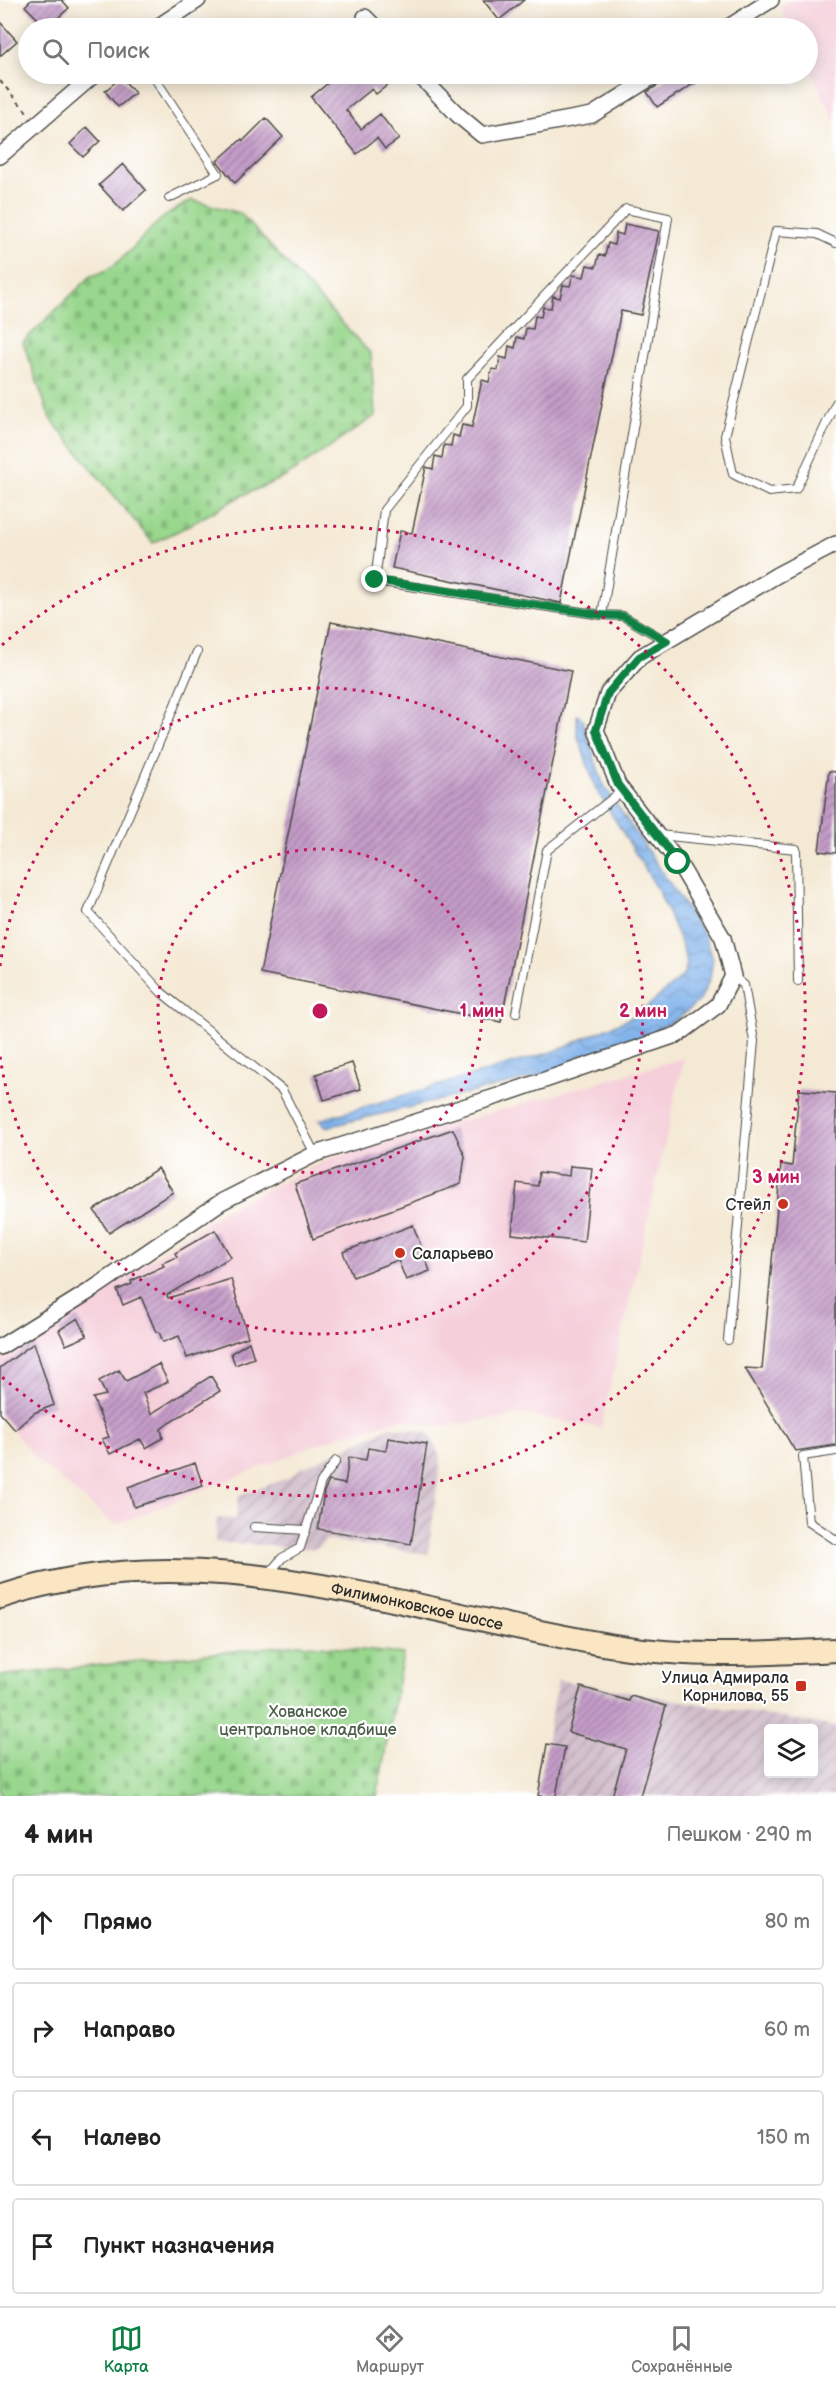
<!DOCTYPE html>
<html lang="ru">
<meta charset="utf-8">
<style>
:root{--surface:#fff;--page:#f2f2f2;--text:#222;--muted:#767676;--line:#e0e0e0;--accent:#0b8043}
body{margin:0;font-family:"Balsamiq Sans",sans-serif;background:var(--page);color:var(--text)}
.controls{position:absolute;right:18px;bottom:18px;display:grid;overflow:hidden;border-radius:6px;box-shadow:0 3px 15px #0003}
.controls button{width:54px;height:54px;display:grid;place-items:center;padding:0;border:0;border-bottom:2px solid var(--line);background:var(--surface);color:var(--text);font:30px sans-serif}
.stop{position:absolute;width:18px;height:18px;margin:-14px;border:4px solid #0b8043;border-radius:50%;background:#fff}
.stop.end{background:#0b8043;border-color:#fff;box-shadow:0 2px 6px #0008}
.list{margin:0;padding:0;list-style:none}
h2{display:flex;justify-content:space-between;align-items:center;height:78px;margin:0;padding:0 24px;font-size:26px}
h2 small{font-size:20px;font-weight:400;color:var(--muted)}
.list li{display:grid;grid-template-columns:39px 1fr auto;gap:18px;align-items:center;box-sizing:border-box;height:96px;margin:0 12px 12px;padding:0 12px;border:2px solid var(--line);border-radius:6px}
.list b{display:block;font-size:22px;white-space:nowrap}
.list em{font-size:20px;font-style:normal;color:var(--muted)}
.icon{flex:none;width:33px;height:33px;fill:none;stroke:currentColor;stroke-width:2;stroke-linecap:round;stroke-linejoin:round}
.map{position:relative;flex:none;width:836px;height:1796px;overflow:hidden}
.search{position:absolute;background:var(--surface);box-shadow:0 3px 15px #0003;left:18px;right:18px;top:18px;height:66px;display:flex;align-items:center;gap:15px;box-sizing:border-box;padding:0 21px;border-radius:33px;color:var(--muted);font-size:22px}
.sheet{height:510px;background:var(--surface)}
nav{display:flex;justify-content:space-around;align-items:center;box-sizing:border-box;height:84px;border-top:2px solid var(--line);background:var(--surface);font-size:16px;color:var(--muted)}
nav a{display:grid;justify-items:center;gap:3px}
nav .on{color:var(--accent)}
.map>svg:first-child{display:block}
.built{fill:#f5cfda}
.industrial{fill:url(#industrial-furrows);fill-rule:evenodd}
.cemetery{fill:url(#cemetery-stones);stroke:#62815c;stroke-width:1.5}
.water{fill:url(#water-waves);stroke:#546e8b;stroke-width:1.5}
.building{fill:url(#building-hatch)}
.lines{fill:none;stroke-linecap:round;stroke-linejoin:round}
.service-casing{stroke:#494844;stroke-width:10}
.minor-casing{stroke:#494844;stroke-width:18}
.secondary-casing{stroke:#494844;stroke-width:26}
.path{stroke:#494844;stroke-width:2;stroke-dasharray:4.5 4.5;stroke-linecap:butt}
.service{stroke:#fff;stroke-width:8}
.minor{stroke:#fff;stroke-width:15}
.secondary{stroke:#fbe6c4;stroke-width:22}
.route{stroke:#0b8043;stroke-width:8}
.ring{fill:none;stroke:#c2185b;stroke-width:3;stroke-dasharray:3 6}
.poi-dot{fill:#c8321e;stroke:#fff;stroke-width:2}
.labels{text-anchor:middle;stroke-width:4.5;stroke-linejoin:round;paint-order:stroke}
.poi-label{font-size:16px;fill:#2b2b2b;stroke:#fff;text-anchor:end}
.street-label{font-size:16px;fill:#2b2b2b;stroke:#fff}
.park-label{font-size:16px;fill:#4c5f48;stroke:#fff}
.centre{fill:#c2185b;stroke:#fff;stroke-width:3}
.ring-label{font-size:18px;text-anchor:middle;font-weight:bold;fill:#c2185b;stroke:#fff;stroke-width:4.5;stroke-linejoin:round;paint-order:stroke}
</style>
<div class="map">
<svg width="836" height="1796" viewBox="0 0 836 1796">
<defs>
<pattern id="industrial-furrows" width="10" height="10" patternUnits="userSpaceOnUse" patternTransform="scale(1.5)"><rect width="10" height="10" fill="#d1bdcb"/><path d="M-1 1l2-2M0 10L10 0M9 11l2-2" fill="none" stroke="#aa9aa5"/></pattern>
<pattern id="cemetery-stones" width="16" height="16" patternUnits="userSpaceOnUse" patternTransform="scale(1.5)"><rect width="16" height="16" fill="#98d78d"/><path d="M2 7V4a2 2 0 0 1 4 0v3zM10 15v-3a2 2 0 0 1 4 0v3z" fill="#83b97a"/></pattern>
<pattern id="water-waves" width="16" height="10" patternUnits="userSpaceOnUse" patternTransform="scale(1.5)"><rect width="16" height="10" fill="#7eb1eb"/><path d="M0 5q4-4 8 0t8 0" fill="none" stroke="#6790bf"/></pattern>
<pattern id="building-hatch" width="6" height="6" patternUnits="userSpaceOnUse" patternTransform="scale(1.5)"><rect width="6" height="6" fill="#c49cc8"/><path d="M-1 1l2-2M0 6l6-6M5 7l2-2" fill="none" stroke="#9f7fa3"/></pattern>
</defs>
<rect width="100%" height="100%" fill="#fff"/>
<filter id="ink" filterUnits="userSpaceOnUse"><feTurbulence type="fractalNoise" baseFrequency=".0167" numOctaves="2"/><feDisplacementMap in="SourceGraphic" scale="12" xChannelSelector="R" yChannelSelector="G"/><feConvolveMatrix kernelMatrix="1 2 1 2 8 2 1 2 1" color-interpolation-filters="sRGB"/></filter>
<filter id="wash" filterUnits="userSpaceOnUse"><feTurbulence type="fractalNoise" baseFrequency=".008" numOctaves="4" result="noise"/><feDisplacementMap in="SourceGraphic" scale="24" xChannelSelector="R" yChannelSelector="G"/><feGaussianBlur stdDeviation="1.35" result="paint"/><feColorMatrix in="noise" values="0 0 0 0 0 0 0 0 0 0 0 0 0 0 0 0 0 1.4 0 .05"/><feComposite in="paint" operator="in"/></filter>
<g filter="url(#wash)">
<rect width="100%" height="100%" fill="#f4e9d4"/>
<!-- built -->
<path class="built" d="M791,0H836V124L808,65V28H790L780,7Z
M684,1058L601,1428L520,1414L442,1427L401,1419L331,1439L115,1525L38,1461L0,1415V1360L225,1210L331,1158Z"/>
<!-- industrial -->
<path class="industrial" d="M391,1427L428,1432L441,1458L428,1554L326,1540L316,1549L215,1542L217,1518L236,1519L239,1495L288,1478L300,1469Z
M558,1680L836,1727V1796H536ZM768,1728H814V1774H768Z"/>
<!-- cemetery -->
<path class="cemetery" d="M192,200L240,213L371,354L375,416L285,477L241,496L186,527L153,543L50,418L23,342L91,276C122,269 140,235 164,217C173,211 183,205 192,200Z
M299,1644L403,1654L377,1796H0V1676Z"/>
<!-- water -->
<path class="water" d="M577,715L583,719L585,729L603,784L703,933L713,959L710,978L700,1000L676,1020L637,1039L536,1077L327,1127L319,1120L555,1051L637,1015L683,976L687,964L681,943L657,888L596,789L577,734Z"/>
<g id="blocks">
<!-- building -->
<path class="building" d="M31,0H62L69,8L47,28L25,6Z
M483,0H524L499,20Z
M0,22L17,41L0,56Z
M339,74H402L376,94L372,89L346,110L361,129L380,114L399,139L385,149L377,138L357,154L311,97Z
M668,74H709L657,107L647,92L663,82Z
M121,77L135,93L118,107L105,91Z
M266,118L283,137L235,183L217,161L242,139L243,141Z
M87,127L100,141L83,157L70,144Z
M123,164L146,190L123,211L99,185Z
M625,224L659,231L641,315L621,311L561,603L392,568L400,531L412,533L426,467L433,469L435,456L442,458L444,445L451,446L453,435L459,437L462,425L472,427L482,380L489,382L492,369L498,370L500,357L507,359L509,346L515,348L517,337L524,339L526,328L533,329L535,316L541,317L543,307L551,308L553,296L560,298L563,285L570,286L573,275L584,277L587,265L596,267L599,255L605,256L608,243L614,245L616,233L623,235Z
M331,622L571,671L501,1022L260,973Z
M829,771L836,772V853L819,851Z
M352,1063L361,1089L324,1100L316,1074Z
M799,1090L836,1093V1445L795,1451L745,1368L762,1369L781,1164L792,1166Z
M453,1129L465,1156L461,1184L313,1239L295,1184Z
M570,1166L592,1168L584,1242L512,1234L517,1183L538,1186L539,1172L569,1176Z
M158,1168L173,1192L109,1233L94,1210Z
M413,1225L430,1271L406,1280L398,1260L353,1277L343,1252Z
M215,1230L231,1257L167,1295L168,1298L231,1279L248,1337L187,1358L179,1336L163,1342L159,1332H156L141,1297L123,1305L117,1290L132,1284L131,1281L164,1266L162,1263L177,1257L175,1253Z
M78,1318L87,1336L66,1345L59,1330Z
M249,1342L254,1358L235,1365L231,1353Z
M34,1343L54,1405L34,1413L15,1430L0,1413V1368Z
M159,1364L168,1382L143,1393L151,1414L211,1376L220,1391L169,1423L161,1429L163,1438L146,1448L140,1439L110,1454L102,1439L109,1437L93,1398L106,1395L99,1381L119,1370L126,1381Z
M388,1438L427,1444L411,1544L318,1529L324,1492L329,1481L345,1484L349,1457L366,1460L368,1448L386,1451Z
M195,1463L203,1486L134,1507L128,1487Z
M581,1687L629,1701L631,1696L666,1706L640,1796H612L626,1749L568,1732Z
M547,1744L565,1747L556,1796H538Z"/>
</g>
</g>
<g filter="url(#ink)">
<use href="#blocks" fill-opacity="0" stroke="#494844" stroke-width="1.5"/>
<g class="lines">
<!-- service casing -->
<g class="service-casing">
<path id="service" d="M152,74L218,174L169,198
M836,243L817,234L776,231L725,436L733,474L769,492L796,489L836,403
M602,615L668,218L626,209L467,379V406L384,510L375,581L602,615L623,616L666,641
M197,652L88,912L161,992L282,1090L315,1154
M659,835L796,849L798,981
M516,1013L547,850L622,791
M728,1340L754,1041L744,985L733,976
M836,1451L803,1456L809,1522L836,1540
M254,1527L306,1530
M267,1576L282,1558L300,1548L321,1482L336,1461"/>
</g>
<!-- minor casing -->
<g class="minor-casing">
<path id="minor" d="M365,17L376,28
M156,28L198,0
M727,28L771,0
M418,74L458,115L482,135L592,115L657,74
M0,156L95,74
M0,1347L93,1289L221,1202L315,1154L498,1096L679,1034L718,1005L733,976L723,938L678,862L618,785L596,730L608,693L640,657L777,575L836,544"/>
</g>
<!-- secondary casing -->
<g class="secondary-casing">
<g id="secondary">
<path id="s1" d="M0,1597C203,1528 413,1614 615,1646C688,1658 762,1654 836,1650"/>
</g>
</g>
<!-- path -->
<path class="path" d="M0,81L28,113"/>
<!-- service -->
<use href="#service" class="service"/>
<!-- minor -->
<use href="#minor" class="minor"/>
<!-- secondary -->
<use href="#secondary" class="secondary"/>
</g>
</g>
<g class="lines" filter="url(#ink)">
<!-- route -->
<path class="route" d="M375,580L602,615L623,616L667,641L639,657L608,693L596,730L618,785L678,862"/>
</g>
<!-- distance rings -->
<g class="ring">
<circle cx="320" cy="1011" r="162"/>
<path d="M0 966A323 323 0 1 1 0 1056"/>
<path d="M2 645A485 485 0 1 1 2 1377"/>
</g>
<!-- markers -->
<g class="poi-dot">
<circle cx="783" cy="1204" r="6"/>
<circle cx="400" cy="1253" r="6"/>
<rect x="795" y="1680" width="12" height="12" rx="3"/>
</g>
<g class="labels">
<!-- poi labels -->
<g class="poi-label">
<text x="771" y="1210">Стейл</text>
<text x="412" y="1259" text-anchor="start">Саларьево</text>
<text x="789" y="1683">Улица Адмирала<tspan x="789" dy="18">Корнилова, 55</tspan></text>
</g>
<!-- street labels -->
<g class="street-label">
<text dy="6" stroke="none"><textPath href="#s1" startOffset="423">Филимонковское шоссе</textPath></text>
</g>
<!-- park labels -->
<g class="park-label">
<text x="308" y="1717">Хованское<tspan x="308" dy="18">центральное кладбище</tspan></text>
</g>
</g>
<circle cx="320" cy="1011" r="9" class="centre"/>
<g class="ring-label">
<text x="482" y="1017">1 мин</text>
<text x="643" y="1017">2 мин</text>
<text x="776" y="1183">3 мин</text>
</g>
</svg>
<div class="controls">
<button><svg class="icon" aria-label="layers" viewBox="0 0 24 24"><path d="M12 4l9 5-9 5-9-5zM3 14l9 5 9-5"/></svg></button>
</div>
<div class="stop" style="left:678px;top:862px"></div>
<div class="stop end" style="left:375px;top:580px"></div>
<div class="search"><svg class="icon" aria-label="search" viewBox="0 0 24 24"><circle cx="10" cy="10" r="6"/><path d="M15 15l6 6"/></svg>Поиск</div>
</div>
<section class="sheet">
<h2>4 мин<small>Пешком · 290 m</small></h2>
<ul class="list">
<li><svg class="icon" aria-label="ahead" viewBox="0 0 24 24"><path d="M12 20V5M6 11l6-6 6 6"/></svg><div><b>Прямо</b></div><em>80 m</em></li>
<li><svg class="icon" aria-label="right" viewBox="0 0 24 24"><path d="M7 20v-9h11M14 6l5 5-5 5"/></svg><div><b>Направо</b></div><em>60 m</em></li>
<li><svg class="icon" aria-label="left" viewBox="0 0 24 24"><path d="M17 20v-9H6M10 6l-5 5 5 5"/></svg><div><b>Налево</b></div><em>150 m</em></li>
<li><svg class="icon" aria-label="arrive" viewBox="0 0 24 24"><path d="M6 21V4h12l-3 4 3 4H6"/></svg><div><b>Пункт назначения</b></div></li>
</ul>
</section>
<nav>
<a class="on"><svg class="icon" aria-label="map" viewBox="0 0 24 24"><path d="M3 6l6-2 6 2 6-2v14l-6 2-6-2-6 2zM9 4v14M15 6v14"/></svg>Карта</a>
<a><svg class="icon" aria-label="directions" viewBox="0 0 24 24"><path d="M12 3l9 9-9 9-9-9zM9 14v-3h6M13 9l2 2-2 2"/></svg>Маршрут</a>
<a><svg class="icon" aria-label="saved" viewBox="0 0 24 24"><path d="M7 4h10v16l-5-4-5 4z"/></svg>Сохранённые</a>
</nav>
